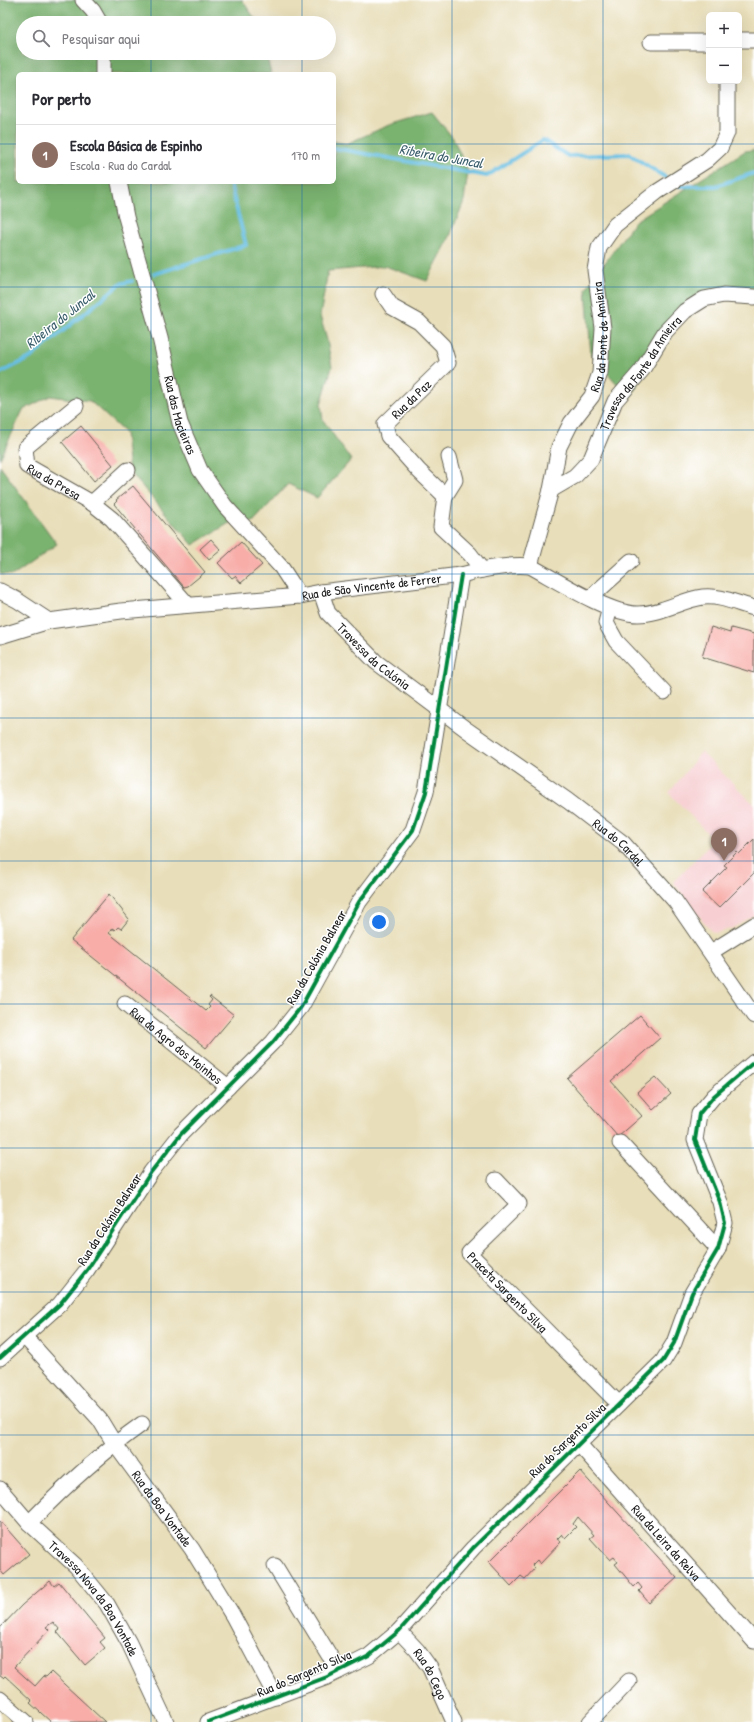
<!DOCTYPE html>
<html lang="pt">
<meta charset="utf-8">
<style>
:root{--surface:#fff;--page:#f7f7f7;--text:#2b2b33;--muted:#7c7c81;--line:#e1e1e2;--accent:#1f6fb2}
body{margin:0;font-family:"Patrick Hand",sans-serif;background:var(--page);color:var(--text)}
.controls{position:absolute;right:12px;top:12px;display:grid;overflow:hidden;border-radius:6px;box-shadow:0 4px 16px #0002}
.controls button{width:36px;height:36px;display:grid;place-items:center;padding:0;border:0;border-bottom:1px solid var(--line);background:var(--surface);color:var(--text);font:20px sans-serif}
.you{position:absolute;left:379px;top:922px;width:14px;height:14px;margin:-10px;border:3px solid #fff;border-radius:50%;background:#1a73e8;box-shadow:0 0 0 6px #1a73e833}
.badge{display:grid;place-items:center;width:26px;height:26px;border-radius:50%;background:var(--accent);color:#fff;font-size:13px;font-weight:700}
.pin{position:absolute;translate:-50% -33px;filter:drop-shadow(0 1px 2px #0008)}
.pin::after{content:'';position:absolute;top:21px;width:14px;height:12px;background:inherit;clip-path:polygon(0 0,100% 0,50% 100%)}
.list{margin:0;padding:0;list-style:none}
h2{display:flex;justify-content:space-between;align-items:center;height:52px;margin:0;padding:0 16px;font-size:17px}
h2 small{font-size:13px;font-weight:400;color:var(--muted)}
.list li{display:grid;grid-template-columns:26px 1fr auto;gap:12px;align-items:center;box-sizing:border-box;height:60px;padding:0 16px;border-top:1px solid var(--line)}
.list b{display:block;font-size:15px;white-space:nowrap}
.list p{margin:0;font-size:13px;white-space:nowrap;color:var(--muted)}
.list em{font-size:13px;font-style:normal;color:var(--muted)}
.icon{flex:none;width:22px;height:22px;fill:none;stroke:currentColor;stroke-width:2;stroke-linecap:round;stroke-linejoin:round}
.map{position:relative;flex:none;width:754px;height:1722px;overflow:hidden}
.search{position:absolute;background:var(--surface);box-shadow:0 4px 16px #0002;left:16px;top:16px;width:320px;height:44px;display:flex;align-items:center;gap:10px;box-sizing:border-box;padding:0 14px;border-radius:22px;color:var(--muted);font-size:15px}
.panel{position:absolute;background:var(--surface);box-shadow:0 4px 16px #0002;left:16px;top:72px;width:320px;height:112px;border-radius:6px}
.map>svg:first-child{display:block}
.built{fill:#f7cfd2}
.forest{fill:#7ab26f;stroke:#4b6746}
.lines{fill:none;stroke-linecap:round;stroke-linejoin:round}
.stream{stroke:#65bee2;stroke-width:4}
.building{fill:#f8ada9}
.minor-casing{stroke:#636053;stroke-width:17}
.minor{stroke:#fff;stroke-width:15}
.cycleway-casing{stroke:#fff;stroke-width:6}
.cycleway{stroke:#00873e;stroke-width:4}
.grid{fill:none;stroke:#1f6fb2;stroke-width:1;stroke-opacity:0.55}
.labels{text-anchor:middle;stroke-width:3;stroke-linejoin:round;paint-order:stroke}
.street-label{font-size:13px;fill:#1c1c1c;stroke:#fff}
.water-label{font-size:14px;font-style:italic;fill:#395d6b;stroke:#fff}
</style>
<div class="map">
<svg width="754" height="1722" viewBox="0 0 754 1722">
<rect width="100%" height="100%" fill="#fff"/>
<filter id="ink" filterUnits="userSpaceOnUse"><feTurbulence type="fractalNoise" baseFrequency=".025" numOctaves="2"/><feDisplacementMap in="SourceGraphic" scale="8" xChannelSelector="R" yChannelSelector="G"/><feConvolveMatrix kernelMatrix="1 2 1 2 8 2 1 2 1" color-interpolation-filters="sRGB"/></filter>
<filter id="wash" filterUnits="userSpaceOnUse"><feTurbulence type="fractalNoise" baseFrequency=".012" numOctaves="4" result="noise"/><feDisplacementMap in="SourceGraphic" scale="16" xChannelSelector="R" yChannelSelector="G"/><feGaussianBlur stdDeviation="0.9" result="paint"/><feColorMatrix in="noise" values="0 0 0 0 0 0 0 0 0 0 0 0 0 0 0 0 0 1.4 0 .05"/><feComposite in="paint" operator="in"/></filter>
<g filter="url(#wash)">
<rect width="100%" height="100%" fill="#e8deb9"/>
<!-- built -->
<path class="built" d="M701,752L754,804V915L733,928L716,933L711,931L705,924L673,882L714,840L669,793Z"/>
<!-- forest -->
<path class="forest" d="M0,0H242L258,23H23V53H266L271,74H18V182H334V141L346,144L389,125L432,112L453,138L468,172L464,201L448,241L427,281L385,266L328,271L320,316L327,340L332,367L321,404L323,420L351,460L317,498L288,484L253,522H231L193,545L129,471L125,433L90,401L50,396L23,410L0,459Z
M754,150V295L698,301L661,344L630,398L591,355L586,289L635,221L745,151Z
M0,466L57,544L13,575L0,574Z"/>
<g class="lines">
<!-- stream -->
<path class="stream" d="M334,148L487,176L543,140L568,156L629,154L668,179
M679,186H716L754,173
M154,274L246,245L230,183L233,182
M0,373L30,358L120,284L132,281"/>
</g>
<g id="blocks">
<!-- building -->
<path class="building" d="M81,426L113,465L94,481L62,442Z
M133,486L205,572L188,586L184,587L114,504L117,501L116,500Z
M211,539L221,550L209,560L200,549Z
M241,542L262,565L241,583L235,576L232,578L218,563Z
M711,627L730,633L731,628L754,634V673L702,657Z
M754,839V873L719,908L702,892L727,867L724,865L737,852L739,854Z
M109,894L129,919L121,929L118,927L115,930L112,928L109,933L206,1011L210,1007L208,1005L212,1000L209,997L210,996L234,1015L206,1048L71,940Z
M640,1015L660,1038L611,1081L642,1116L618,1137L567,1078Z
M655,1077L671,1094L653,1110L637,1092Z
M580,1471L677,1578L649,1603L639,1591L642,1588L638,1583L634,1587L615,1564L618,1562L614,1557L610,1560L590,1538L594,1535L578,1517L573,1524L576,1527L565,1538L562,1534L557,1539L561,1542L540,1564L537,1560L532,1565L535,1568L525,1579L521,1576L511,1586L489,1562Z
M0,1521L29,1554L4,1575L0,1570Z
M50,1581L54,1586L59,1582L105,1638L100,1642L105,1648L85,1665L57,1632L60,1630L53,1622L46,1627L49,1630L14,1667L35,1686L44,1676L46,1677L51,1672L105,1722H51L30,1703L32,1701L5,1676L3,1678L0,1676V1628L22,1605Z"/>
</g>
</g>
<g filter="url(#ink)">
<use href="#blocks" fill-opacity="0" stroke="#636053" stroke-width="1"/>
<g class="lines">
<!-- minor casing -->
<g class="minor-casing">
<g id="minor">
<path d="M83,0L93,11L100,23"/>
<path d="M739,40H754"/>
<path d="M651,42H709"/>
<path d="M103,53V74"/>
<path id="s1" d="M119,182L126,217L160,338L180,423L200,470L225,506L281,567L300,596"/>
<path d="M383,294L392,307L419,322L443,346L448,363L385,424L388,436L419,471L445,496L441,527L470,554L482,570"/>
<path id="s2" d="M76,406L25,448L27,466L92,503L112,519L188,605"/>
<path id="s3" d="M551,490L575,476L591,459L615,401L642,370L665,332L685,311L704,299L724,295L754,297"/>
<path d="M445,496L455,480L449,457"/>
<path d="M92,503L128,470"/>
<path id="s4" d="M530,566L551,490L559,447L571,423L592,396L600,373L603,328L595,270L599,248L615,225L657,192L707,160L720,148L727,133V81"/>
<path d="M0,591L17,600L49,621"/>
<path id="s5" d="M321,592L328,613L376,662L467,730L568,801L623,843L675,901L754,1016"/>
<path d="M590,598L631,561"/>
<path d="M610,608L606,623L616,641L664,692"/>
<path id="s6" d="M0,636L49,621L121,611L300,596L321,592L461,575C483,569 506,564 530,566C556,580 609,614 638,614C661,614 681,600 703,597C720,595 738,604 754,608"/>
<path d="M711,952L754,925"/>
<path id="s7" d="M125,1004L228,1087"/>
<path d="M620,1143L718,1249"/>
<path id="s8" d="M496,1180L519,1204L469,1253L619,1404"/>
<path id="s9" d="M25,1337L100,1420L114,1443L192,1549L233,1616L276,1697"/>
<path d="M0,1358L60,1304L87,1270L151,1172L181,1134L273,1042L301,1007L359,902L413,830L426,792L461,575"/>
<path id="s10" d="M578,1443L754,1641"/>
<path id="s11" d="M0,1489L29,1523L76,1566L107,1604L129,1643L166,1722"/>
<path d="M29,1523C64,1487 101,1453 142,1424"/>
<path d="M275,1566L339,1671"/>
<path id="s12" d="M399,1631L417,1650L430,1668L454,1722"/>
<path d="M0,1699L26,1722"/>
<path d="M208,1722L327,1677L369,1656L399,1631L473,1548L663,1361L674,1343L692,1293L718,1249L725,1223L720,1202L695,1140L699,1114L714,1096L754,1062"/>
<path d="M590,1722L629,1681"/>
</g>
</g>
<!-- minor -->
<use href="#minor" class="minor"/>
<!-- cycleway casing -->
<g class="cycleway-casing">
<path id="cycleway" d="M0,1358L60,1304L87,1270L151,1172L181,1134L273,1042L301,1007L359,902L413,830L426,792L461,575
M208,1722L327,1677L369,1656L399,1631L473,1548L663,1361L674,1343L692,1293L718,1249L725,1223L720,1202L695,1140L699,1114L714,1096L754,1062"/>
</g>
<!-- cycleway -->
<use href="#cycleway" class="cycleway"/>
</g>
</g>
<!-- grid -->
<path class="grid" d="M151,0V23M302,0V23M452,0V1722M603,0V1722M151,53V74M302,53V74M0,144H18M334,144H754M151,182V1722M302,182V1722M0,287H754M0,430H754M0,574H754M0,718H754M0,861H754M0,1004H754M0,1148H754M0,1292H754M0,1435H754M0,1578H754"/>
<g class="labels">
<!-- street labels -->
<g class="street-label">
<text dy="5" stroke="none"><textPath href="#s4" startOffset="244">Rua da Fonte de Amieira</textPath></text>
<text dy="5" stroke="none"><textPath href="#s3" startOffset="151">Travessa da Fonte da Amieira</textPath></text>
<text transform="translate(411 399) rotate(-44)" y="5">Rua da Paz</text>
<text dy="5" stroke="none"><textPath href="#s1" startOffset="241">Rua das Macieiras</textPath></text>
<text dy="5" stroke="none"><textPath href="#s2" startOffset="115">Rua da Presa</textPath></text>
<text dy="5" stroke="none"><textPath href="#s6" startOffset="376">Rua de São Vincente de Ferrer</textPath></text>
<text dy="5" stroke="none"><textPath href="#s5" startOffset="85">Travessa da Colónia</textPath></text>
<text dy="5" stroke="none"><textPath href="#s5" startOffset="393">Rua do Cardal</textPath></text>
<text transform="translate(316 957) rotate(-60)" y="5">Rua da Colónia Balnear</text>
<text dy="5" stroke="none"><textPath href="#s7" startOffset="66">Rua do Agro dos Moinhos</textPath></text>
<text transform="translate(109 1219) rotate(-57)" y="5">Rua da Colónia Balnear</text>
<text dy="5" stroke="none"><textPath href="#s8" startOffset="158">Praceta Sargento Silva</textPath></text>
<text transform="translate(567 1440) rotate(-44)" y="5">Rua do Sargento Silva</text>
<text dy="5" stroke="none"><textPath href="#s9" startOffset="220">Rua da Boa Vontade</textPath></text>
<text dy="5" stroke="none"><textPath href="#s10" startOffset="133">Rua da Leira da Relva</textPath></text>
<text dy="5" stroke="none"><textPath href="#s11" startOffset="145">Travessa Nova da Boa Vontade</textPath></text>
<text transform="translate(304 1673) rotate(-23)" y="5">Rua do Sargento Silva</text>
<text dy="5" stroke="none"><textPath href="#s12" startOffset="54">Rua do Cego</textPath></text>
</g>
<!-- water labels -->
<g class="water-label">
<text transform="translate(441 156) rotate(10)" y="5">Ribeira do Juncal</text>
<text transform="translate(60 319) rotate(-39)" y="5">Ribeira do Juncal</text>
</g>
</g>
</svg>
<div class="controls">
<button>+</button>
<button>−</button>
</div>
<div class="you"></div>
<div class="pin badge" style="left:724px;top:861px;background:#8d6e63">1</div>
<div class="search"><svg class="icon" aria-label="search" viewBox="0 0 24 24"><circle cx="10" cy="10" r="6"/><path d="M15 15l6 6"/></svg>Pesquisar aqui</div>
<section class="panel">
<h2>Por perto<small></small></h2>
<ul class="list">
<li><span class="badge" style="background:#8d6e63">1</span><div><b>Escola Básica de Espinho</b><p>Escola · Rua do Cardal</p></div><em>170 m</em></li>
</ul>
</section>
</div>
